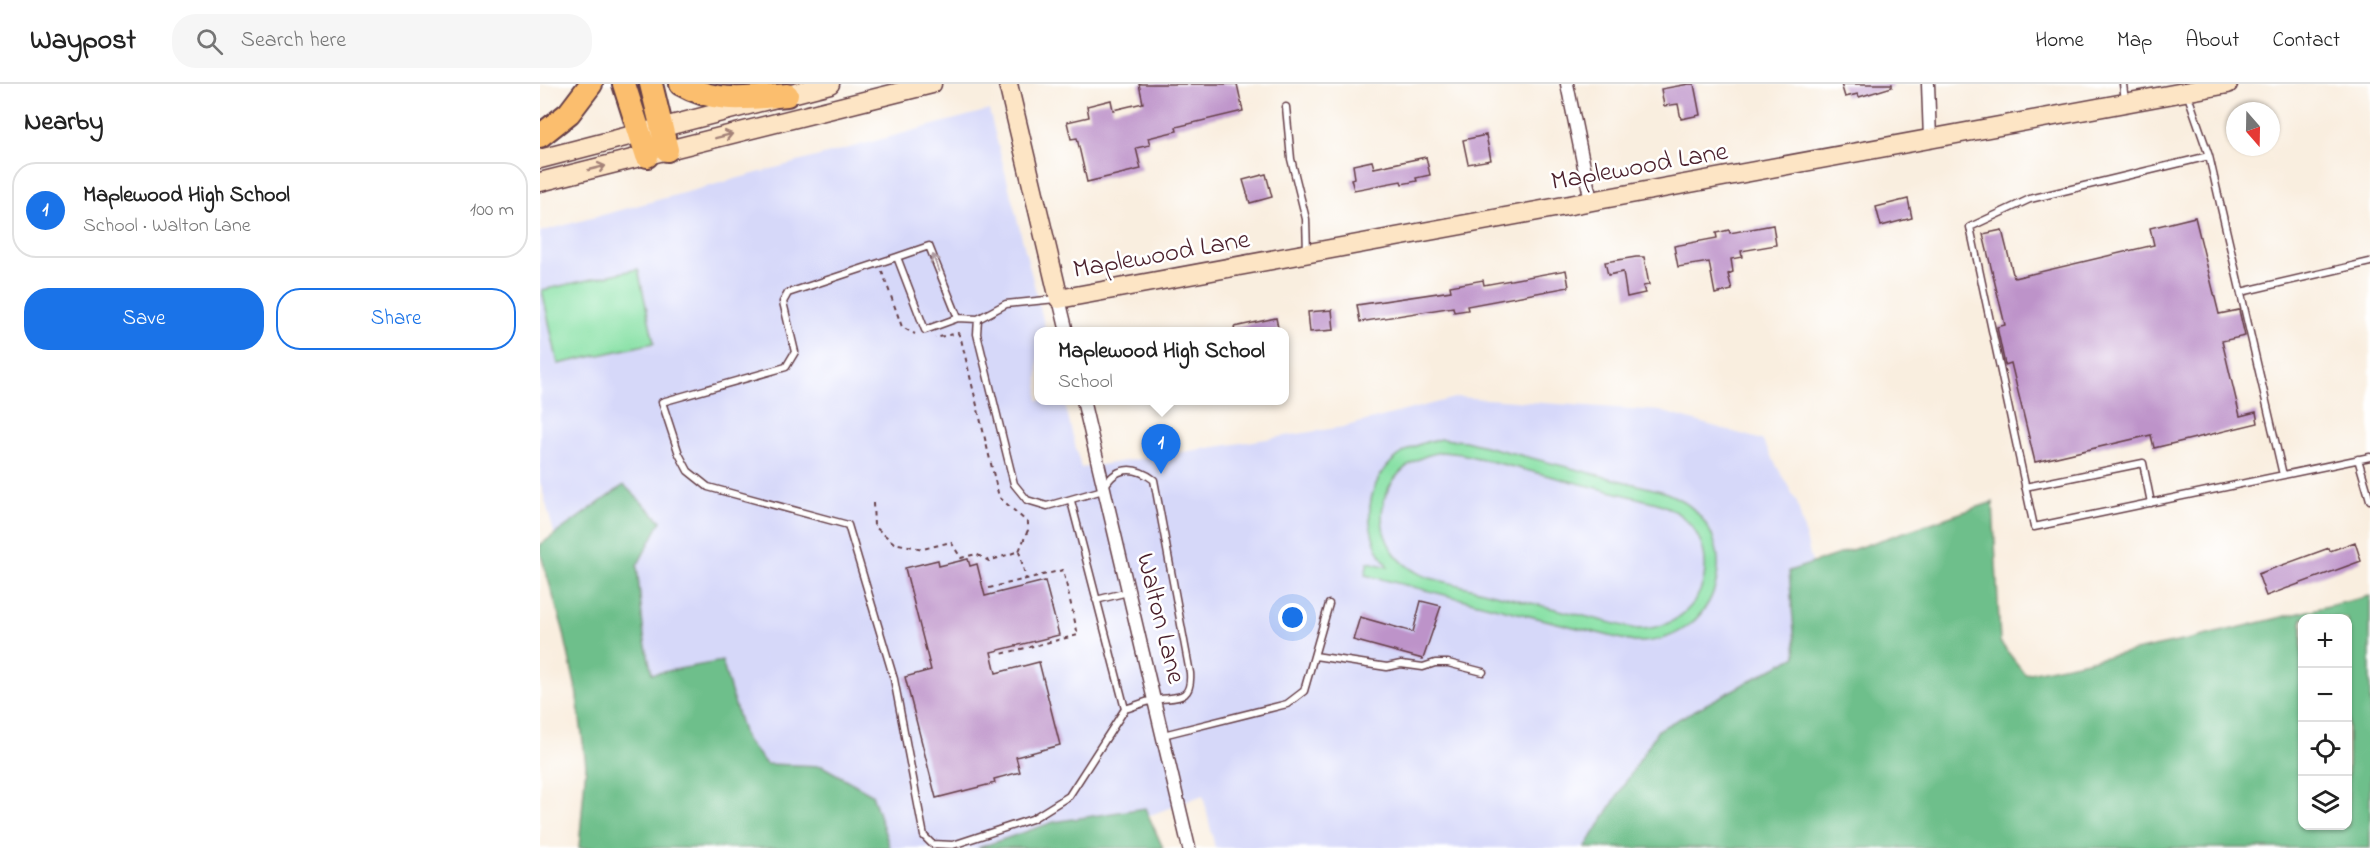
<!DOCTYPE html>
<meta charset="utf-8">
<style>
:root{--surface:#fff;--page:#f6f6f6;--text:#222;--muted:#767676;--line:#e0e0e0;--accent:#1a73e8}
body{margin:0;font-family:"Indie Flower",sans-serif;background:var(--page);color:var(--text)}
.controls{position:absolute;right:18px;bottom:18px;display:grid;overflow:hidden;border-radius:12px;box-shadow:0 2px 4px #0004}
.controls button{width:54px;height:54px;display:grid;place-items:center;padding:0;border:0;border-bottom:2px solid var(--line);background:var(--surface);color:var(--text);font:30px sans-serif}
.compass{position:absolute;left:1686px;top:18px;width:54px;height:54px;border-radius:50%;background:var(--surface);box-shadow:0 2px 4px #0004;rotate:160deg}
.you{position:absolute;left:753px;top:534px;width:21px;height:21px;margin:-15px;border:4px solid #fff;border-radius:50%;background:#1a73e8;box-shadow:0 0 0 9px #1a73e833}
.badge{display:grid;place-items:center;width:39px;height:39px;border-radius:50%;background:var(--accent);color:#fff;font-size:20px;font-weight:700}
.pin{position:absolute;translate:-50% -50px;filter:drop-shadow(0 2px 3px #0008)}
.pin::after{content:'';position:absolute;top:32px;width:21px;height:18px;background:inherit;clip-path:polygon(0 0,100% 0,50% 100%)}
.popup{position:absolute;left:494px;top:243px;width:255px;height:78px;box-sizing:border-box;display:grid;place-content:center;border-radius:12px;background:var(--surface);filter:drop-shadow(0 2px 4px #0005);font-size:20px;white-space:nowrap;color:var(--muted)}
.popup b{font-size:22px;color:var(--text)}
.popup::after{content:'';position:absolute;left:50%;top:100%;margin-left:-12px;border:12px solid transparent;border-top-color:var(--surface)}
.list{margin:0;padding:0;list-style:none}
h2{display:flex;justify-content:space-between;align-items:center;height:78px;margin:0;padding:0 24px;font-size:26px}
h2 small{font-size:20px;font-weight:400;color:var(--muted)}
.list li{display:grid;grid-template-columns:39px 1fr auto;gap:18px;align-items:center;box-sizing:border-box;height:96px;margin:0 12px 12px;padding:0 12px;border:2px solid var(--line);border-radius:24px}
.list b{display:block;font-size:22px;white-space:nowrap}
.list p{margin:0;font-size:20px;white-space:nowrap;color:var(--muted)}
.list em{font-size:20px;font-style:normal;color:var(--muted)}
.actions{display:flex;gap:12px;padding:18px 24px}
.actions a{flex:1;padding:14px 0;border:2px solid var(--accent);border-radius:24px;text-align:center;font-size:21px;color:var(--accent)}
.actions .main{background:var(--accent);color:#fff}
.icon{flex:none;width:33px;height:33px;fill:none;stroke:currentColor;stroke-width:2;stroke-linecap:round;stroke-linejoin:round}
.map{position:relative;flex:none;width:1830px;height:764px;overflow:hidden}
header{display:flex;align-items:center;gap:36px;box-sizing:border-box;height:84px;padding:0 30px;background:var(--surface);border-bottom:2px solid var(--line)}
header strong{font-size:28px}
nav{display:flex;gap:33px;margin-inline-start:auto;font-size:21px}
.search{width:420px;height:54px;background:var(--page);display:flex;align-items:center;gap:15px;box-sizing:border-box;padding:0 21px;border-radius:24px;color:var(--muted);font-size:22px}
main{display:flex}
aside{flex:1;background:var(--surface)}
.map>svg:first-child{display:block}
.built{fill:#d6d8f9}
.green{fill:#88e1a6;stroke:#698068;stroke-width:1.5;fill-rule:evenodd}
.forest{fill:#6ebf8b;stroke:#5c6f5b;stroke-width:1.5;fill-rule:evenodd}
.building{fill:#bd93c9}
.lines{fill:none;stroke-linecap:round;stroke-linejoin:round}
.lane-casing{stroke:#643e46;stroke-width:9}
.street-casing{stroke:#643e46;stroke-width:15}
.secondary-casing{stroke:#643e46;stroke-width:21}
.highway-casing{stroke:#643e46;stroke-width:26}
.path{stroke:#643e46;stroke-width:2;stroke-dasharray:4.5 4.5;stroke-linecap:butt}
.lane{stroke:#fff;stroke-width:6}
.street{stroke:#fff;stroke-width:12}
.secondary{stroke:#fde5c5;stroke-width:18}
.highway{stroke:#fbbe6e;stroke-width:22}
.oneway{stroke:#a48278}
.oneway2{stroke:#ae9aa0}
.labels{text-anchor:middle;stroke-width:5;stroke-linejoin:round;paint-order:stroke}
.street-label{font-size:27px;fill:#4a1f2b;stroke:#fff}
</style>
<header>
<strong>Waypost</strong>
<div class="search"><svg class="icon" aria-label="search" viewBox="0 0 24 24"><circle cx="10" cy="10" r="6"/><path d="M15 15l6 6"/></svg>Search here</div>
<nav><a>Home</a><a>Map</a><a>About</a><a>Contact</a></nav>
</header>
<main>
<aside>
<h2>Nearby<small></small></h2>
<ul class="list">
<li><span class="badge">1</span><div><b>Maplewood High School</b><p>School · Walton Lane</p></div><em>100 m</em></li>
</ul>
<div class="actions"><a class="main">Save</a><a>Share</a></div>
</aside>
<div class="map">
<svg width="1830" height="764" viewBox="0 0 1830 764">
<rect width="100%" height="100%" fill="#fff"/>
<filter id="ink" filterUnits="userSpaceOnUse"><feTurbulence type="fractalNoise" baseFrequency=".0167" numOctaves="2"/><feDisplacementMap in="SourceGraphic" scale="12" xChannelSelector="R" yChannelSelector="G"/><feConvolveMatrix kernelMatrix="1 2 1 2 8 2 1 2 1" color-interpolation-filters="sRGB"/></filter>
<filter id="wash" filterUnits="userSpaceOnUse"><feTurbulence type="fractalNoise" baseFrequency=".008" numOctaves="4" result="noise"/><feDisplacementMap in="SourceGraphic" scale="24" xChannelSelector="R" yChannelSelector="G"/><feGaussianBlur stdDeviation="1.35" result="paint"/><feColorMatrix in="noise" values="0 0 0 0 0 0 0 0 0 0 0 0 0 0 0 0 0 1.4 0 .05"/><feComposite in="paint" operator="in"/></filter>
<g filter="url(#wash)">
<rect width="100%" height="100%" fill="#f9eedf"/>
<!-- built -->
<path class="built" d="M449,26L506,247L498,248V316L524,317L541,384L803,343L918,313L1120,327L1222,356L1257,418L1324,689L1163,764H675L663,711L613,730L484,764H183L47,572L0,397V148Z"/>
<!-- green -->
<path class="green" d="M98,185L114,259L18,280L2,206Z
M901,355L925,357L1121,407C1211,437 1189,560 1094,558L825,491L828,478L848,483C809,429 835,364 901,355ZM902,368L922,370L1117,419C1192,444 1175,547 1096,545L890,494C820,470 829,379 902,368Z"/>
<!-- forest -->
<path class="forest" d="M84,401L121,437L97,482L104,553L112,590L182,577L205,655L226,680L282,682L332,710L350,764H39L46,681L36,605L23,545L0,468V461Z
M1453,418L1460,558L1485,590L1647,556L1830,512V764H1045L1118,646L1256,572L1249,487ZM1808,534V742H1762V534Z
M605,724L623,764H438L514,738Z"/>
<g id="blocks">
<!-- building -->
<path class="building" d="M599,0H697L703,27L636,43L637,47L608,54L610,61L596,64L601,85L547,98L537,54L531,55L527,38L549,33L547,22L571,16L573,26L603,19Z
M1149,0H1154L1160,31L1141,35L1138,20L1124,22L1121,5Z
M1301,0H1352V3L1319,13L1318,10L1305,13Z
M946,51L951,76L928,80L923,56Z
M886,73L890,91L876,94L877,97L862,100L861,97L814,106L811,95L815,94L813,81L832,77L834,84Z
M726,90L732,113L710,119L703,96Z
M1368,115L1372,134L1341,142L1336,123Z
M1655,133L1679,230L1699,226L1705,252L1682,257L1700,332L1716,328L1718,339L1614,364L1611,351L1495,378L1471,279L1465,281L1457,243L1465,241L1443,150L1462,146L1474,194L1614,161L1610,144Z
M1233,141L1236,161L1201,167L1202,173L1191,175L1193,188L1188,190L1192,206L1175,210L1169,178L1138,183L1134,162L1177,154L1176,149L1189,146L1190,149Z
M1096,173H1104L1109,201L1103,202L1105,209L1087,213L1083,188L1068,191L1065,178Z
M1026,186L1029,203L927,222L928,226L914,228L913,223L820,238L817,221L911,207L910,202L943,196L944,201Z
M792,226L794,246L770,248L768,228Z
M736,234L739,248H695L694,243Z
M1815,458L1821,477L1726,512L1718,490L1789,464L1790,467Z
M428,475L430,482L437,480L445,512L505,497L519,551L451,568L456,589L499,578L520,661L476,673L480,688L454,695L455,699L396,714L365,593L391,586L365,484L398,476L399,482Z
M881,517L901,522L883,575L813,556L820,533L873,548Z"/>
</g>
</g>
<g filter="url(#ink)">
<use href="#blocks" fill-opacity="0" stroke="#643e46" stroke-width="1.5"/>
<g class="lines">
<!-- lane casing -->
<g class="lane-casing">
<path id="lane" d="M1583,0L1585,17
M1647,9L1669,72L1743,391
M746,23L751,75L766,135L767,168
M1669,72L1490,115L1430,143L1494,443L1830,373
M357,173L248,209L243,218L255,268L246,283L122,318L139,370L148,387L168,403L308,441L354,595L384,752L392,760L413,761L492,735L529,712L585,625
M1701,208L1830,178
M516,215L466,220L438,235L437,250L474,400L487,416L507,422L563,406C574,382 594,381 614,396L650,589C652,619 635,612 614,616C604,618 595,622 585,625L531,417
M418,234L389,162L357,173L385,246L418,234L438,235
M1818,375L1830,416
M1485,403L1603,379L1611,419
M556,516L588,508
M775,572L847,583L861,580L883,583L895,579H908L943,588
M623,651L747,620L764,607L789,520"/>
</g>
<!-- street casing -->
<g class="street-casing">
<path id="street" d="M1027,0L1051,117
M1388,0L1390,55
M519,215L527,248
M543,316L649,764"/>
</g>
<!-- secondary casing -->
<g class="secondary-casing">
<path id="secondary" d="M468,0L519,215L1688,0
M0,75L290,0
M0,98L392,0"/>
</g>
<!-- highway casing -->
<g class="highway-casing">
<path id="highway" d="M84,0L107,72
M111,0L127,66
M141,0C175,20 210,14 247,11
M0,52L29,29L51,0"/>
</g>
<!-- path -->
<path class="path" d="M342,187L362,243L375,250
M333,419L334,442L354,459L383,465L411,458L421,474L436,470L449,477L479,467L488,446V439L459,413L421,255L418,249L395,254
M479,467L486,495
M449,504L523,486L538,551L461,570"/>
<!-- lane -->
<use href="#lane" class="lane"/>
<!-- street -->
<use href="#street" class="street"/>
<!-- secondary -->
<use href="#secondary" class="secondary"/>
<!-- highway -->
<use href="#highway" class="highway"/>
</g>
<!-- one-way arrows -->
<defs><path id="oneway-shaft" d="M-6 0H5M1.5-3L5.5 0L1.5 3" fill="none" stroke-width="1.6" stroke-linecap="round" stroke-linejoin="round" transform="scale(1.5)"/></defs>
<g class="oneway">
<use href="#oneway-shaft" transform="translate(184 52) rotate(-14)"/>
<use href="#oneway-shaft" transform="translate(57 84) rotate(-14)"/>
</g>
<use class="oneway2" href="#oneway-shaft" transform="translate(396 179) rotate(-111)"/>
</g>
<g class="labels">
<!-- street labels -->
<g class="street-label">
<text transform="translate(1099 81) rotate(-10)" y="9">Maplewood Lane</text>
<text transform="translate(621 169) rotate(-10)" y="9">Maplewood Lane</text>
<text transform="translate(622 534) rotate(76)" y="9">Walton Lane</text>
</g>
</g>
</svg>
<div class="controls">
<button>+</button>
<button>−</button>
<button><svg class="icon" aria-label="locate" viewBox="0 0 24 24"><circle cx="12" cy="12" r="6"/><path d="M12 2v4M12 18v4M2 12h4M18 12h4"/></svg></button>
<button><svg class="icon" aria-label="layers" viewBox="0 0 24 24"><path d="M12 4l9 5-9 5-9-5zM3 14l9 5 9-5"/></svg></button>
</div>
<svg class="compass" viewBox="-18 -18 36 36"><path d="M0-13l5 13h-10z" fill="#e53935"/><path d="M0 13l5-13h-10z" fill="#767676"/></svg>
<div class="you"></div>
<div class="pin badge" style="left:621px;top:390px">1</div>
<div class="popup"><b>Maplewood High School</b>School</div>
</div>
</main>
